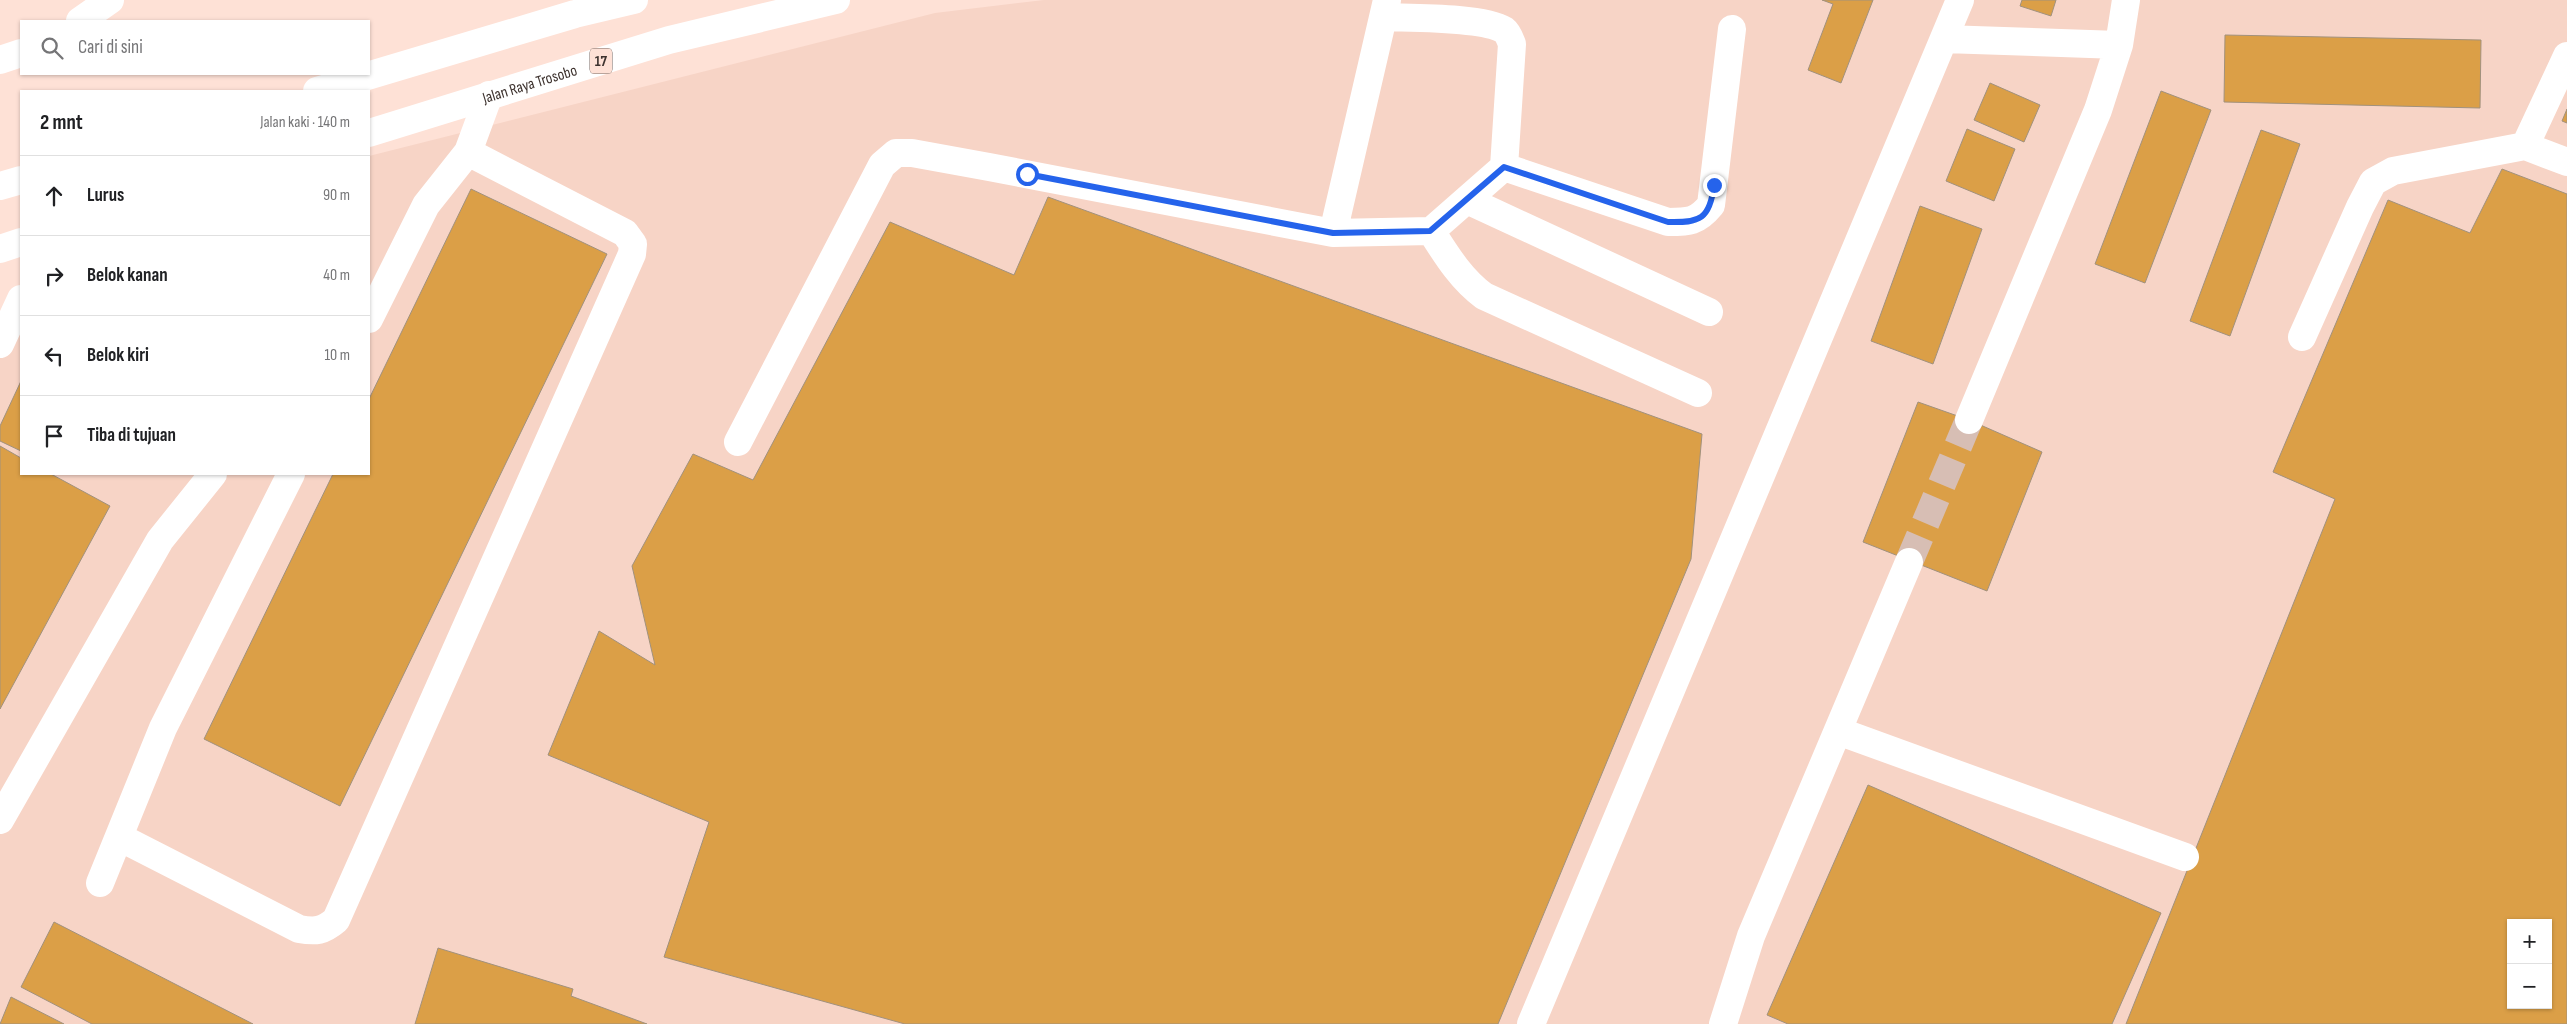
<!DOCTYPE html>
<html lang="id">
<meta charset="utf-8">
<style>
:root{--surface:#fff;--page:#f6f6f6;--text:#202124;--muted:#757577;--line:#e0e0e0}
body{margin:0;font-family:"Sofia Sans Condensed",sans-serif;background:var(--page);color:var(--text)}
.controls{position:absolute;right:15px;bottom:15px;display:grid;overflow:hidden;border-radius:0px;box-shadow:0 1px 4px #0004}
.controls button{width:45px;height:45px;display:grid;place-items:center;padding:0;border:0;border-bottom:1px solid var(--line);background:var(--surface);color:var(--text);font:25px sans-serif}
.stop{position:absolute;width:15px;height:15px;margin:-11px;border:4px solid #2563eb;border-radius:50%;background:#fff}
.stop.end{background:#2563eb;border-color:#fff;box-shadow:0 1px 5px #0008}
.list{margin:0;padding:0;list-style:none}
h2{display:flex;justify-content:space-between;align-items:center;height:65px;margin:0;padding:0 20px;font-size:21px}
h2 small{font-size:16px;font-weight:400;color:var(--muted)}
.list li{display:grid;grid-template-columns:32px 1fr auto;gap:15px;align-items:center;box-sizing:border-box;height:80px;padding:0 20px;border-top:1px solid var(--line)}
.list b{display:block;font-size:19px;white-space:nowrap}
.list em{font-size:16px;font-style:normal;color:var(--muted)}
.icon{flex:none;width:28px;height:28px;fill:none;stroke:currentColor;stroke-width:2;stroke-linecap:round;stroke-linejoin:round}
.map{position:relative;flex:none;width:2567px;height:1024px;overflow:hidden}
.search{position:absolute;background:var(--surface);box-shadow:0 1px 4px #0004;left:20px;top:20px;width:350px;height:55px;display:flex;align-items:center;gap:12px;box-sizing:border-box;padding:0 18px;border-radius:0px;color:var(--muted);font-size:19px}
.panel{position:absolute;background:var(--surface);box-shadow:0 1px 4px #0004;left:20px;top:90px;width:350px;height:385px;border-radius:0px}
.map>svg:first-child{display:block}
.built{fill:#f7d4c6;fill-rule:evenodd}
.building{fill:#db9f47;stroke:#a1917d;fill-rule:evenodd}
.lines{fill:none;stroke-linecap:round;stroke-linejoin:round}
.minor-tunnel{stroke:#d7beb4;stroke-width:28;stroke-dasharray:28 14;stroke-linecap:butt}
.minor{stroke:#fff;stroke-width:28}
.highway{stroke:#fff;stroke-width:28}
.route{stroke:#2563eb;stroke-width:6}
.labels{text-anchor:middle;stroke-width:5;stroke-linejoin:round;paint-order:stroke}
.shield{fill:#fee1d6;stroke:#776660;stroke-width:1}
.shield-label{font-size:15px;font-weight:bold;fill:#3d322e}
.street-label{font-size:16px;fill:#3d322e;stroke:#fee1d6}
</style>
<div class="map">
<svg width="2567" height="1024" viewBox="0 0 2567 1024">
<rect width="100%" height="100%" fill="#fee1d6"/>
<!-- built -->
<path class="built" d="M1044,0H2567V1024H0V312L21,302V474H369V156L935,13ZM2511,923H2548V1005H2511Z"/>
<!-- building -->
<path class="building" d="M1822,0H1873L1841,83L1808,70L1833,4Z
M2022,0H2056L2051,16L2020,6Z
M2225,35L2481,40L2480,108L2224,102Z
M1990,83L2040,105L2024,142L1974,120Z
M2161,91L2211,110L2145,283L2095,264Z
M2567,109V123L2562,121Z
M1967,129L2015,149L1994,201L1946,181Z
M2261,130L2300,144L2230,336L2190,321Z
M2502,169L2567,194V1024H2126L2335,499L2273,472L2388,200L2470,233ZM2511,923H2548V1005H2511Z
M471,189L607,254L340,806L204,739L333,474H369V399Z
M1048,197L1702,434L1691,559L1498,1024H905L664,957L709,822L548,755L599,631L655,665L632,566L693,454L753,480L890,222L1014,275Z
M1920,206L1982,229L1933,364L1871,341Z
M21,381V451L0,441V426Z
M1918,402L1969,420L2042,452L1987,591L1863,542Z
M0,446L21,458V474H51L110,506L0,709Z
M1868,785L2161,913L2112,1024H1788L1767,1015Z
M54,922L253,1024H92L21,987Z
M438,948L573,989L571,996L647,1024H415Z
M11,997L64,1024H0Z"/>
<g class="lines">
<!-- minor-tunnel -->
<path class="minor-tunnel" d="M1909,562L1969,420"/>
<!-- minor -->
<path class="minor" d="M1385,17C1412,18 1484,17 1504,30C1508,33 1510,39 1512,44L1504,167L1668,222C1689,222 1697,222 1711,205L1732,29
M80,21L110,0
M1944,39L2119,45
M2567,56L2525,146L2567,162
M0,60L21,53
M1467,200L1709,312
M1431,231C1447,256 1461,279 1484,296L1698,393
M1333,233L1431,231L1504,167
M369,319L426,205L468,152L489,95
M2302,337L2360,207L2373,182L2393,171L2525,146
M0,344L21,299
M1969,420L2098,110L2119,45L2126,0
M738,442L869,190L882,165L896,153H912L989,167L1333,233L1387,0
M1838,731L2185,857
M0,820L160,540L213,474
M119,837L299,929C316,932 323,931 336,920L632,254L633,244L625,233L468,152
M100,883L163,728L291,474
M1531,1024L1960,0
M1723,1024L1751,936L1909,562"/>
<!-- highway -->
<g class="highway">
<path d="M317,91L575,14L634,0"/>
<path id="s1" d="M369,133L669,40L836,0"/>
<path d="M0,186L21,180"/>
<path d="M0,249L21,242"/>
</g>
</g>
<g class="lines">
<!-- route -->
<path class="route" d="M1027,174L1333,233L1430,231L1504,167L1668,222C1700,223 1710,219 1714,185"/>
</g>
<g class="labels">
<!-- shield labels -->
<rect class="shield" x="590" y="48.5" width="22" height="25" rx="4"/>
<g class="shield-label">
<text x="601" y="66">17</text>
</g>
<!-- street labels -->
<g class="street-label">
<text dy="6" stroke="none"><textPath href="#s1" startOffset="168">Jalan Raya Trosobo</textPath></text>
</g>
</g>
</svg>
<div class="controls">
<button>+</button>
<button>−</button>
</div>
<div class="stop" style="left:1027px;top:174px"></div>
<div class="stop end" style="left:1714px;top:185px"></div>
<div class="search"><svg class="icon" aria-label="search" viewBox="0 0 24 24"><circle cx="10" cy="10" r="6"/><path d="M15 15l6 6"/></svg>Cari di sini</div>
<section class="panel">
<h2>2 mnt<small>Jalan kaki · 140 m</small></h2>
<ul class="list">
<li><svg class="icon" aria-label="ahead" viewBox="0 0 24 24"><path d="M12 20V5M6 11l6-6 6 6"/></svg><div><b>Lurus</b></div><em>90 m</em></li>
<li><svg class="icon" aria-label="right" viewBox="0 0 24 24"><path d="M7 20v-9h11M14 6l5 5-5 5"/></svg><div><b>Belok kanan</b></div><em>40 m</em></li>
<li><svg class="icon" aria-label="left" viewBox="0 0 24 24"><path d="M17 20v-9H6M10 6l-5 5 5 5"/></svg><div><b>Belok kiri</b></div><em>10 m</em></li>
<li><svg class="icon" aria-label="arrive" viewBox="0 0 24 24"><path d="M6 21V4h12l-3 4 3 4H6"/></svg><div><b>Tiba di tujuan</b></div></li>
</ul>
</section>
</div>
